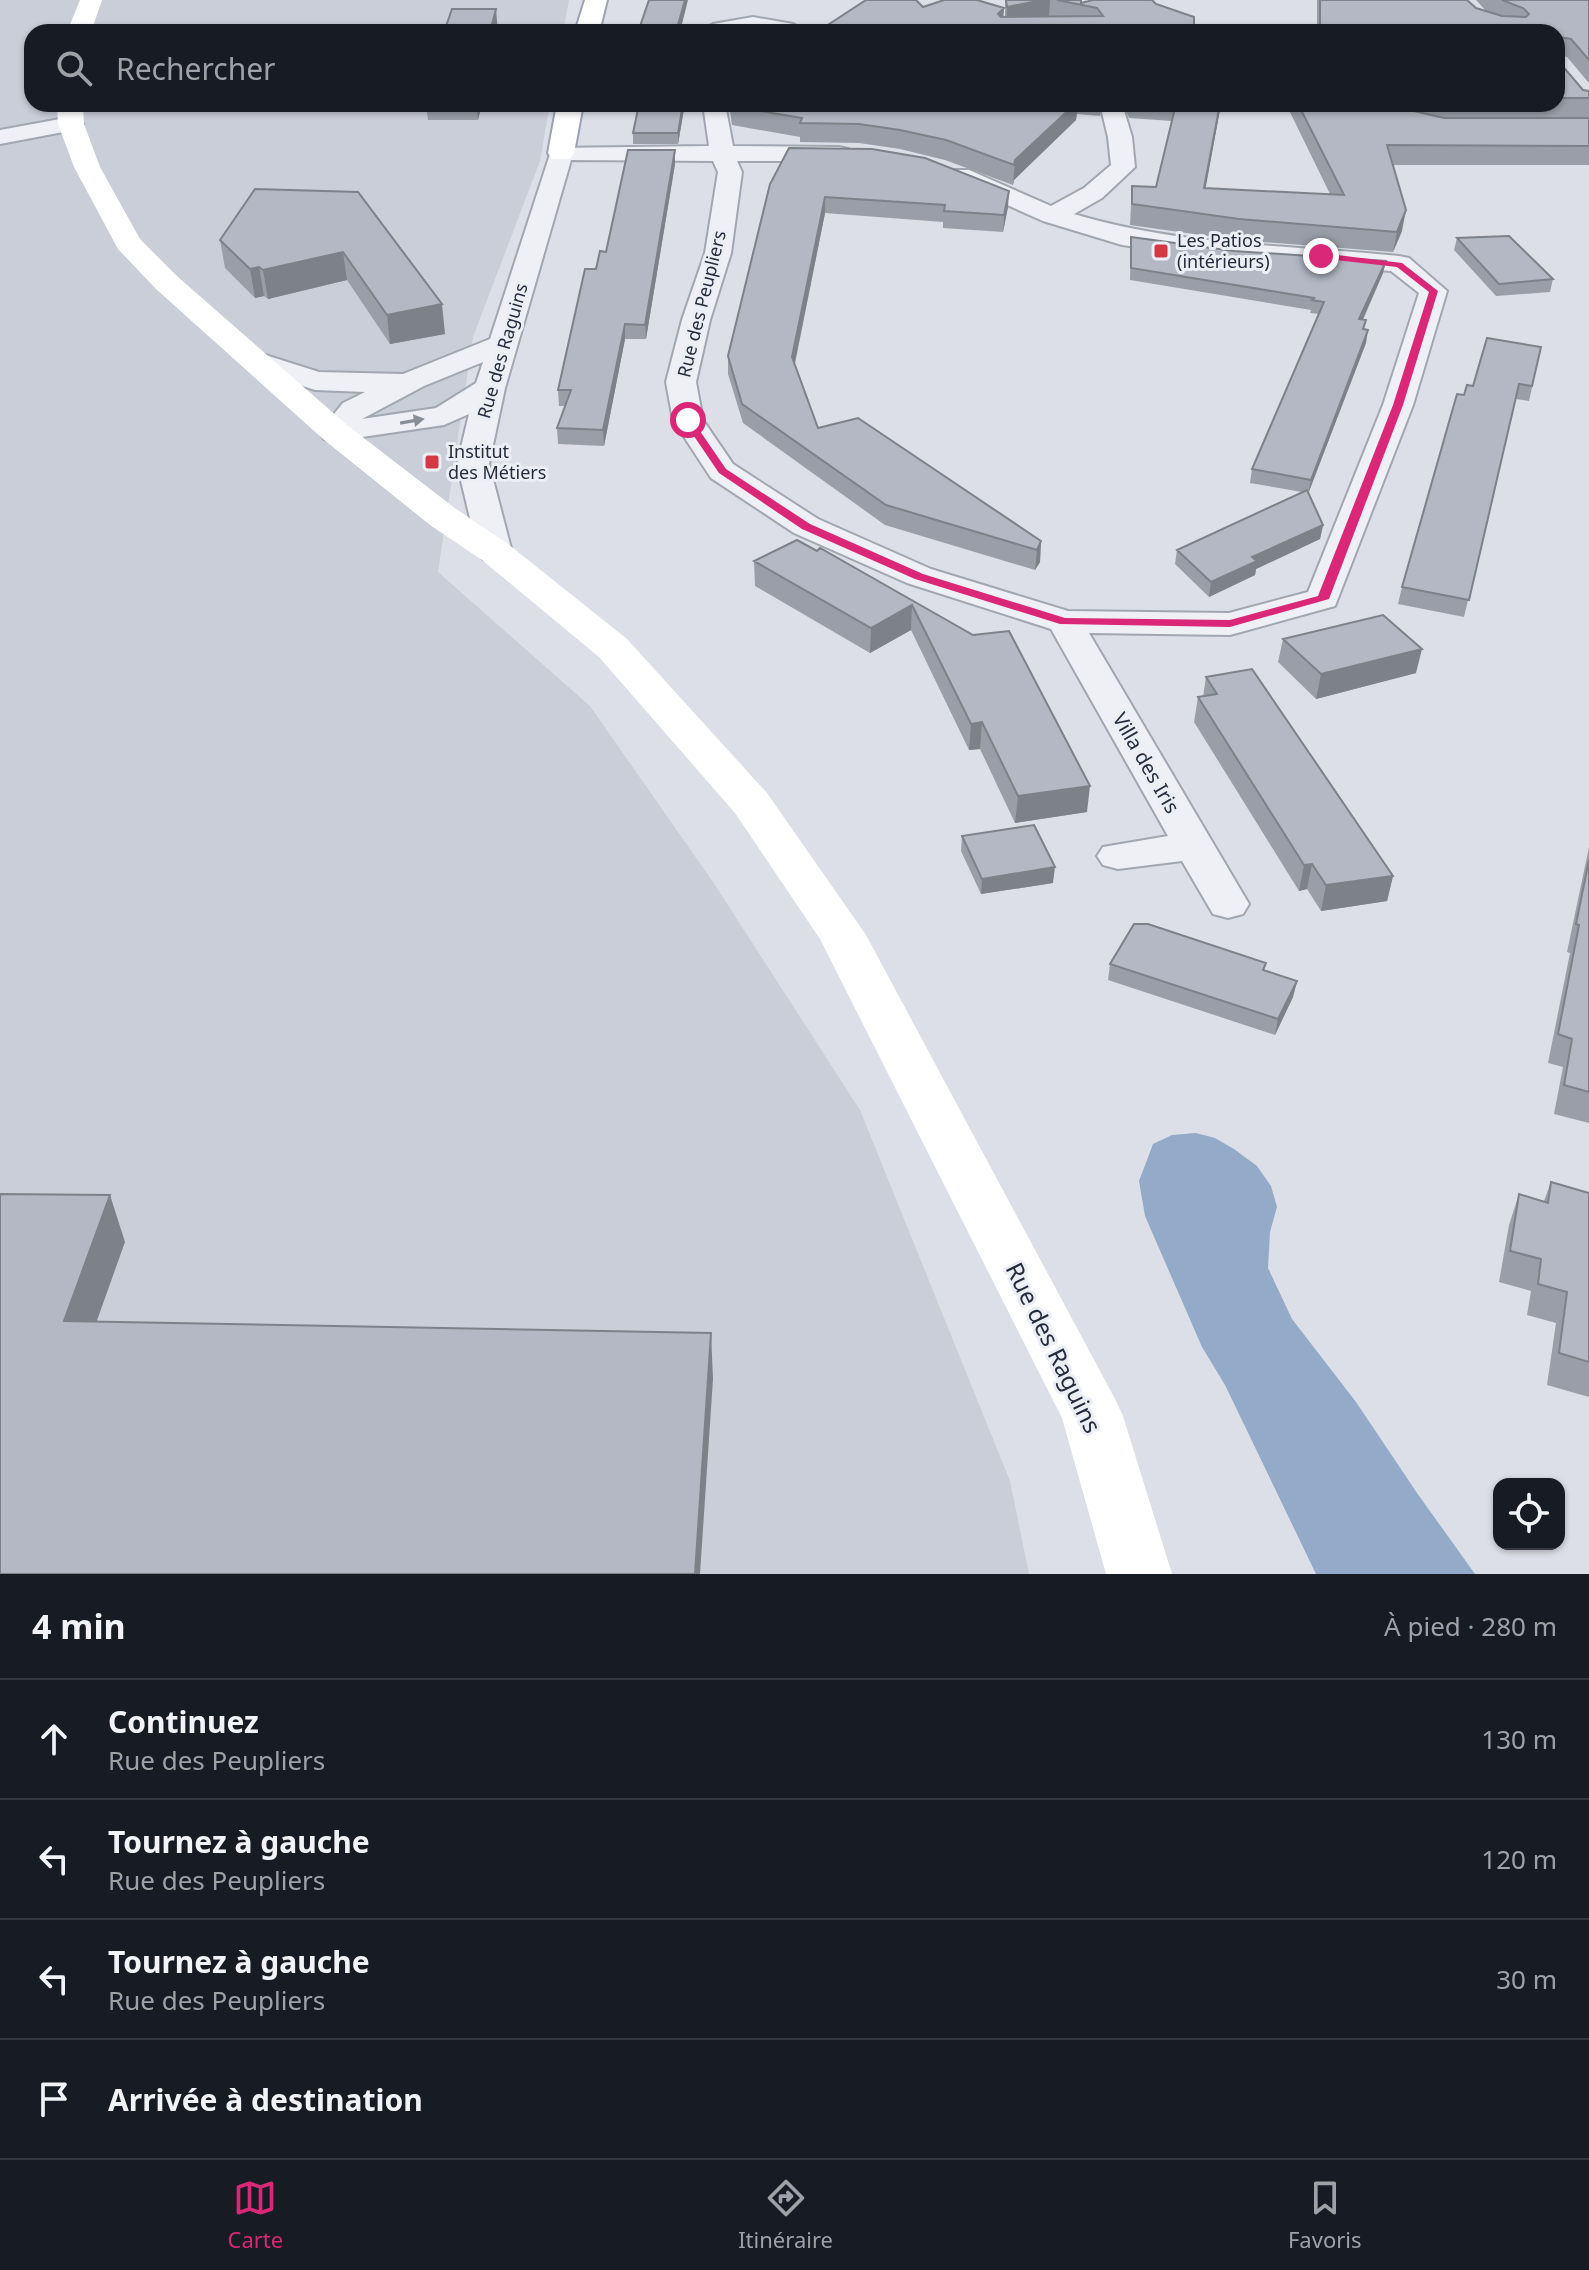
<!DOCTYPE html>
<html lang="fr">
<meta charset="utf-8">
<style>
:root{--surface:#171b24;--page:#20242c;--text:#f1f3f6;--muted:#9ea1a6;--line:#363941;--accent:#db2777}
body{margin:0;font-family:"Noto Sans",sans-serif;background:var(--page);color:var(--text)}
.controls{position:absolute;right:24px;bottom:24px;display:grid;overflow:hidden;border-radius:16px;box-shadow:0 2px 6px #0004}
.controls button{width:72px;height:72px;display:grid;place-items:center;padding:0;border:0;border-bottom:2px solid var(--line);background:var(--surface);color:var(--text);font:40px sans-serif}
.stop{position:absolute;width:24px;height:24px;margin:-18px;border:6px solid #db2777;border-radius:50%;background:#fff}
.stop.end{background:#db2777;border-color:#fff;box-shadow:0 2px 8px #0008}
.list{margin:0;padding:0;list-style:none}
h2{display:flex;justify-content:space-between;align-items:center;height:104px;margin:0;padding:0 32px;font-size:34px}
h2 small{font-size:26px;font-weight:400;color:var(--muted)}
.list li{display:grid;grid-template-columns:52px 1fr auto;gap:24px;align-items:center;box-sizing:border-box;height:120px;padding:0 32px;border-top:2px solid var(--line)}
.list b{display:block;font-size:30px;white-space:nowrap}
.list p{margin:0;font-size:26px;white-space:nowrap;color:var(--muted)}
.list em{font-size:26px;font-style:normal;color:var(--muted)}
.icon{flex:none;width:44px;height:44px;fill:none;stroke:currentColor;stroke-width:2;stroke-linecap:round;stroke-linejoin:round}
.map{position:relative;flex:none;width:1589px;height:1574px;overflow:hidden}
.search{position:absolute;background:var(--surface);box-shadow:0 2px 6px #0004;left:24px;right:24px;top:24px;height:88px;display:flex;align-items:center;gap:20px;box-sizing:border-box;padding:0 28px;border-radius:24px;color:var(--muted);font-size:30px}
.sheet{height:584px;background:var(--surface)}
nav{display:flex;justify-content:space-around;align-items:center;box-sizing:border-box;height:112px;border-top:2px solid var(--line);background:var(--surface);font-size:22px;color:var(--muted)}
nav a{display:grid;justify-items:center;gap:4px}
nav .on{color:var(--accent)}
.map>svg:first-child{display:block}
.built{fill:#caced9}
.water{fill:#94aac9}
.lines{fill:none;stroke-linecap:round;stroke-linejoin:round}
.street-casing{stroke:#a1a6b1;stroke-width:4}
.primary-casing{stroke:#9aa2b3;stroke-width:4}
.street{fill:#eef0f5;fill-rule:evenodd}
.secondary{fill:#fff;fill-rule:evenodd}
.primary{fill:#fff;fill-rule:evenodd}
.wall{fill:#9a9ea9}
.shaded-wall{fill:#7d8189}
.building{fill:#b3b8c4;stroke:#7d8189;stroke-width:2}
.oneway{fill:#8a8e99}
.route{fill:#db2777}
.poi-dot{fill:#d43943;stroke:#ebeef5;stroke-width:3}
.labels{text-anchor:middle;stroke-width:6;stroke-linejoin:round;paint-order:stroke}
.far-poi-label{font-size:18px;fill:#252c3d;stroke:#ebeef5;text-anchor:start}
.far-street-label{font-size:18px;fill:#252c3d;stroke:#ebeef5}
.street-label{font-size:20px;fill:#252c3d;stroke:#ebeef5}
.near-street-label{font-size:24px;fill:#252c3d;stroke:#ebeef5}
</style>
<div class="map">
<svg width="1589" height="1574" viewBox="0 0 1589 1574">
<rect width="100%" height="100%" fill="#dcdfe7"/>
<!-- built -->
<path class="built" d="M0,0H569L563,32H32V104H550L540,161L473,337L438,572L590,706L713,882L860,1110L1010,1481L1029,1574H0Z"/>
<!-- water -->
<path class="water" d="M1196,1133L1215,1138L1234,1149L1257,1166L1271,1186L1277,1207L1270,1232L1268,1268L1292,1319L1356,1402L1417,1493L1475,1574H1316L1225,1385L1202,1347L1145,1216L1139,1181L1153,1144L1172,1135Z"/>
<g class="lines">
<!-- street casing -->
<g class="street-casing">
<path id="street" d="M753,17L793,24L807,32H699L713,24Z
M703,104H725L733,146L839,147L848,149L851,154L848,159L839,161H737L742,172L731,253L710,320L696,382L703,420L733,464L818,519L931,569L1068,611L1229,613L1308,592L1383,405L1419,293L1391,271L1232,260L1122,245L1043,221L951,180L948,175L951,170H969L1051,206L1084,188L1111,165L1108,137L1100,104H1122L1132,137L1135,167L1102,198L1074,214C1180,246 1290,245 1399,256L1409,258L1447,291L1413,405L1335,606L1230,635L1089,633L1249,904L1243,914L1228,918L1213,914L1182,861L1118,869L1103,865L1097,856L1103,847L1168,836L1051,629L907,583L794,533L711,478L673,420L666,382L682,320L705,253L718,172L713,161L571,160L505,388L489,464L512,552L507,559L495,562L483,559L478,552L457,464L469,414L444,425L335,441L324,439L319,432L343,403L365,392L315,390L249,368L244,362L249,356L259,353L319,372L403,374L490,339L552,148L709,146ZM483,362L476,383L436,408L362,419L424,386Z
M71,117L79,119L83,124L79,129L0,144V130Z"/>
</g>
<!-- primary casing -->
<g class="primary-casing">
<path id="primary" d="M585,0H607L599,32H575Z
M557,104H583L574,153L570,159H552L548,153Z"/>
</g>
<!-- street -->
<use href="#street" class="street"/>
<!-- secondary -->
<path class="secondary" d="M80,0H102L91,32H67Z
M57,104H83L84,124L100,167L140,239L178,277L347,425L456,509L508,544L627,639L767,793L866,935L1114,1397L1123,1416L1172,1574H1106L1062,1418L820,939L735,813L599,657L482,560L430,525L323,439L156,289L118,249L74,167L58,124Z"/>
<!-- primary -->
<use href="#primary" class="primary"/>
</g>
<!-- wall -->
<path class="wall" d="M1005,0H1081V3L1156,4L1194,32H817L923,7L1005,17Z
M1317,0H1467L1476,8L1486,11L1476,0H1589V83L1567,57L1559,55V62L1583,90L1589,91V117H1441L1589,118V165H1393L1402,231L1393,252L1236,240L1130,225L1132,186L1156,187L1172,121L1129,118L1123,104H1221L1205,188L1330,194L1286,104H1395L1397,107L1412,110L1407,104H1557V32H1317Z
M426,104H482L478,120H428Z
M729,104H1101L1100,116L1077,114L1076,120L1014,180L1013,185L945,160L900,149L859,143L800,142V137L732,125Z
M684,109L678,144H633V133Z
M675,150V164L646,339H625L604,446L558,444L557,428L565,406H559L558,390L596,269L606,252Z
M770,184L1008,207L1003,232L943,228V222L825,213L795,364L818,428L1041,541L1040,562L1035,570L885,525L743,423L728,374V356Z
M358,192L445,334L390,344L347,280L268,299L264,296L255,298L225,268L220,240Z
M1131,237L1234,251L1386,261L1383,273L1363,320L1366,343L1308,494L1323,525L1320,539L1256,569L1255,575L1209,597L1175,564L1177,550L1302,492L1250,483L1252,469L1319,314L1310,313L1311,310L1130,280Z
M1457,238L1553,279L1550,292L1496,296L1454,250Z
M1541,347L1529,401L1516,399L1464,617L1398,604L1402,587L1464,395L1473,386Z
M797,540L973,635L1087,812L1015,823L980,749L969,750L911,630L870,653L755,586L754,561Z
M1283,639L1416,673L1316,699L1278,662Z
M1206,677L1393,876L1387,901L1321,911L1307,889L1299,891L1194,722L1198,697H1203Z
M962,836L1053,883L981,894L961,851Z
M1589,847V1123L1554,1114L1563,1067L1548,1063L1570,953L1567,952Z
M1110,964L1265,970L1297,981L1293,997L1275,1035L1108,980Z
M1551,1182L1589,1193V1397L1547,1385L1556,1323L1527,1315L1531,1291L1499,1282L1509,1225L1519,1194L1544,1201Z"/>
<!-- shaded-wall -->
<path class="shaded-wall" d="M685,0H688L680,32H676Z
M1043,0H1050L1049,16L1006,25L1007,7Z
M1004,8L1003,25L998,14Z
M496,9L498,32H490Z
M476,104H482L478,120Z
M683,104H684V109L678,144V133Z
M1075,104H1078L1076,120L1014,180L1013,185L1015,160Z
M1220,104H1221L1202,208L1204,188Z
M675,150V164L646,339L645,325Z
M1009,191L1008,207L1003,232L1004,215Z
M825,197V213L792,376V357Z
M1406,210L1402,231L1393,252L1397,232Z
M343,252L347,280L268,299L263,270Z
M1386,261L1383,273L1357,332L1359,319Z
M259,267L264,296L255,298L250,269Z
M442,304L445,334L390,344L387,315Z
M625,324V339L604,446L603,430Z
M1368,330L1366,343L1308,494L1311,480Z
M1323,525L1320,539L1256,569L1255,575L1209,597L1211,582L1252,557Z
M1041,541L1040,562L1035,570L1037,550Z
M912,605L911,630L870,653L871,628Z
M1422,649L1416,673L1316,699L1321,674Z
M982,722L980,749L969,750L971,724Z
M1090,786L1087,812L1015,823L1018,796Z
M1312,864L1307,889L1299,891L1304,865Z
M1055,867L1053,883L981,894L982,879Z
M1393,876L1387,901L1321,911L1326,885Z
M1297,981L1293,997L1275,1035L1278,1019Z
M110,1195L125,1242L80,1368L64,1321Z
M711,1333L713,1379L700,1574H695Z"/>
<!-- building -->
<path class="building" d="M649,0H685L676,32H638Z
M866,0H916L923,7L944,0H977L1004,8L998,14L1001,17L1103,16L1097,8L1057,0H1081V3L1093,0H1152L1156,4L1194,17V32H817Z
M1006,0H1043L1007,7Z
M1320,0H1467L1476,8L1502,16L1526,17L1529,14L1523,8L1502,0H1589V60L1571,39L1559,37V62L1583,90L1589,91V98H1557V32H1320Z
M452,9H496L490,32H444Z
M639,104H683L678,133H633Z
M731,104H1075L1015,160L1014,165L946,140L900,130L859,124L800,123L802,118L732,106Z
M1176,104H1220L1204,188L1344,195L1298,104H1395L1397,107L1444,118H1589V146L1387,145L1406,210L1397,232L1239,219L1132,204V186L1156,187Z
M789,148L872,149L925,158L1009,191L1004,215L944,211L945,205L825,197L792,357L818,428L858,418L1041,541L1037,550L886,505L742,404L728,356L770,184Z
M628,150H675L645,325L625,324L603,430L557,428L571,390H558L585,269H596L600,251L606,252Z
M255,189L358,192L442,304L387,315L343,252L263,270L259,267L250,269L220,240Z
M1509,236L1553,279L1499,284L1457,238Z
M1131,237L1234,251L1386,261L1359,319L1366,320L1363,329L1368,330L1311,480L1252,469L1324,302L1312,300L1314,298L1131,268Z
M1487,338L1541,347L1532,386L1519,384L1469,600L1402,587L1457,394L1464,395L1467,385L1473,386Z
M1307,490L1323,525L1252,557L1257,561L1211,582L1177,550Z
M797,540L817,551L820,548L973,635L1009,631L1090,786L1018,796L982,722L971,724L912,605L871,628L754,561Z
M1383,615L1422,649L1321,674L1283,639Z
M1252,669L1393,876L1326,885L1312,864L1304,865L1198,697L1217,694L1206,677Z
M1034,825L1055,867L982,879L962,836Z
M1589,860V1092L1564,1085L1572,1039L1558,1034L1579,925L1576,924Z
M1134,924H1148L1266,963L1263,970L1297,981L1278,1019L1110,964Z
M1551,1182L1589,1193V1362L1559,1353L1567,1292L1538,1284L1541,1259L1510,1251L1519,1194L1548,1203Z
M0,1194L110,1195L64,1321L711,1333L695,1574H0Z"/>
<!-- one-way arrows -->
<defs><path id="oneway-solid" d="M-6-.8H1V-3.2L6.5 0L1 3.2V.8H-6Z" transform="scale(2)"/></defs>
<use class="oneway" href="#oneway-solid" transform="translate(412 421) rotate(-10)"/>
<!-- route -->
<path class="route" d="M1321,253L1402,263L1438,291L1403,405L1329,599L1230,627L1060,624L915,579L802,529L719,473L683,420L691,418L726,469L810,524L923,574L1065,618L1230,620L1318,596L1393,405L1429,292L1397,267L1318,258Z"/>
<!-- markers -->
<g class="poi-dot">
<rect x="1153" y="243" width="16" height="16" rx="4"/>
<rect x="424" y="454" width="16" height="16" rx="4"/>
</g>
<g class="labels">
<!-- far-poi labels -->
<g class="far-poi-label">
<text x="1177" y="247">Les Patios<tspan x="1177" dy="21">(intérieurs)</tspan></text>
<text x="448" y="458">Institut<tspan x="448" dy="21">des Métiers</tspan></text>
</g>
<!-- far-street labels -->
<g class="far-street-label">
<text transform="translate(702 304) rotate(-76)" y="6">Rue des Peupliers</text>
<text transform="translate(503 351) rotate(-74)" y="6">Rue des Raguins</text>
</g>
<!-- street labels -->
<g class="street-label">
<text transform="translate(1146 763) rotate(60)" y="7">Villa des Iris</text>
</g>
<!-- near-street labels -->
<g class="near-street-label">
<text transform="translate(1053 1348) rotate(64)" y="8">Rue des Raguins</text>
</g>
</g>
</svg>
<div class="controls">
<button><svg class="icon" aria-label="locate" viewBox="0 0 24 24"><circle cx="12" cy="12" r="6"/><path d="M12 2v4M12 18v4M2 12h4M18 12h4"/></svg></button>
</div>
<div class="stop" style="left:688px;top:420px"></div>
<div class="stop end" style="left:1321px;top:256px"></div>
<div class="search"><svg class="icon" aria-label="search" viewBox="0 0 24 24"><circle cx="10" cy="10" r="6"/><path d="M15 15l6 6"/></svg>Rechercher</div>
</div>
<section class="sheet">
<h2>4 min<small>À pied · 280 m</small></h2>
<ul class="list">
<li><svg class="icon" aria-label="ahead" viewBox="0 0 24 24"><path d="M12 20V5M6 11l6-6 6 6"/></svg><div><b>Continuez</b><p>Rue des Peupliers</p></div><em>130 m</em></li>
<li><svg class="icon" aria-label="left" viewBox="0 0 24 24"><path d="M17 20v-9H6M10 6l-5 5 5 5"/></svg><div><b>Tournez à gauche</b><p>Rue des Peupliers</p></div><em>120 m</em></li>
<li><svg class="icon" aria-label="left" viewBox="0 0 24 24"><path d="M17 20v-9H6M10 6l-5 5 5 5"/></svg><div><b>Tournez à gauche</b><p>Rue des Peupliers</p></div><em>30 m</em></li>
<li><svg class="icon" aria-label="arrive" viewBox="0 0 24 24"><path d="M6 21V4h12l-3 4 3 4H6"/></svg><div><b>Arrivée à destination</b></div></li>
</ul>
</section>
<nav>
<a class="on"><svg class="icon" aria-label="map" viewBox="0 0 24 24"><path d="M3 6l6-2 6 2 6-2v14l-6 2-6-2-6 2zM9 4v14M15 6v14"/></svg>Carte</a>
<a><svg class="icon" aria-label="directions" viewBox="0 0 24 24"><path d="M12 3l9 9-9 9-9-9zM9 14v-3h6M13 9l2 2-2 2"/></svg>Itinéraire</a>
<a><svg class="icon" aria-label="saved" viewBox="0 0 24 24"><path d="M7 4h10v16l-5-4-5 4z"/></svg>Favoris</a>
</nav>
